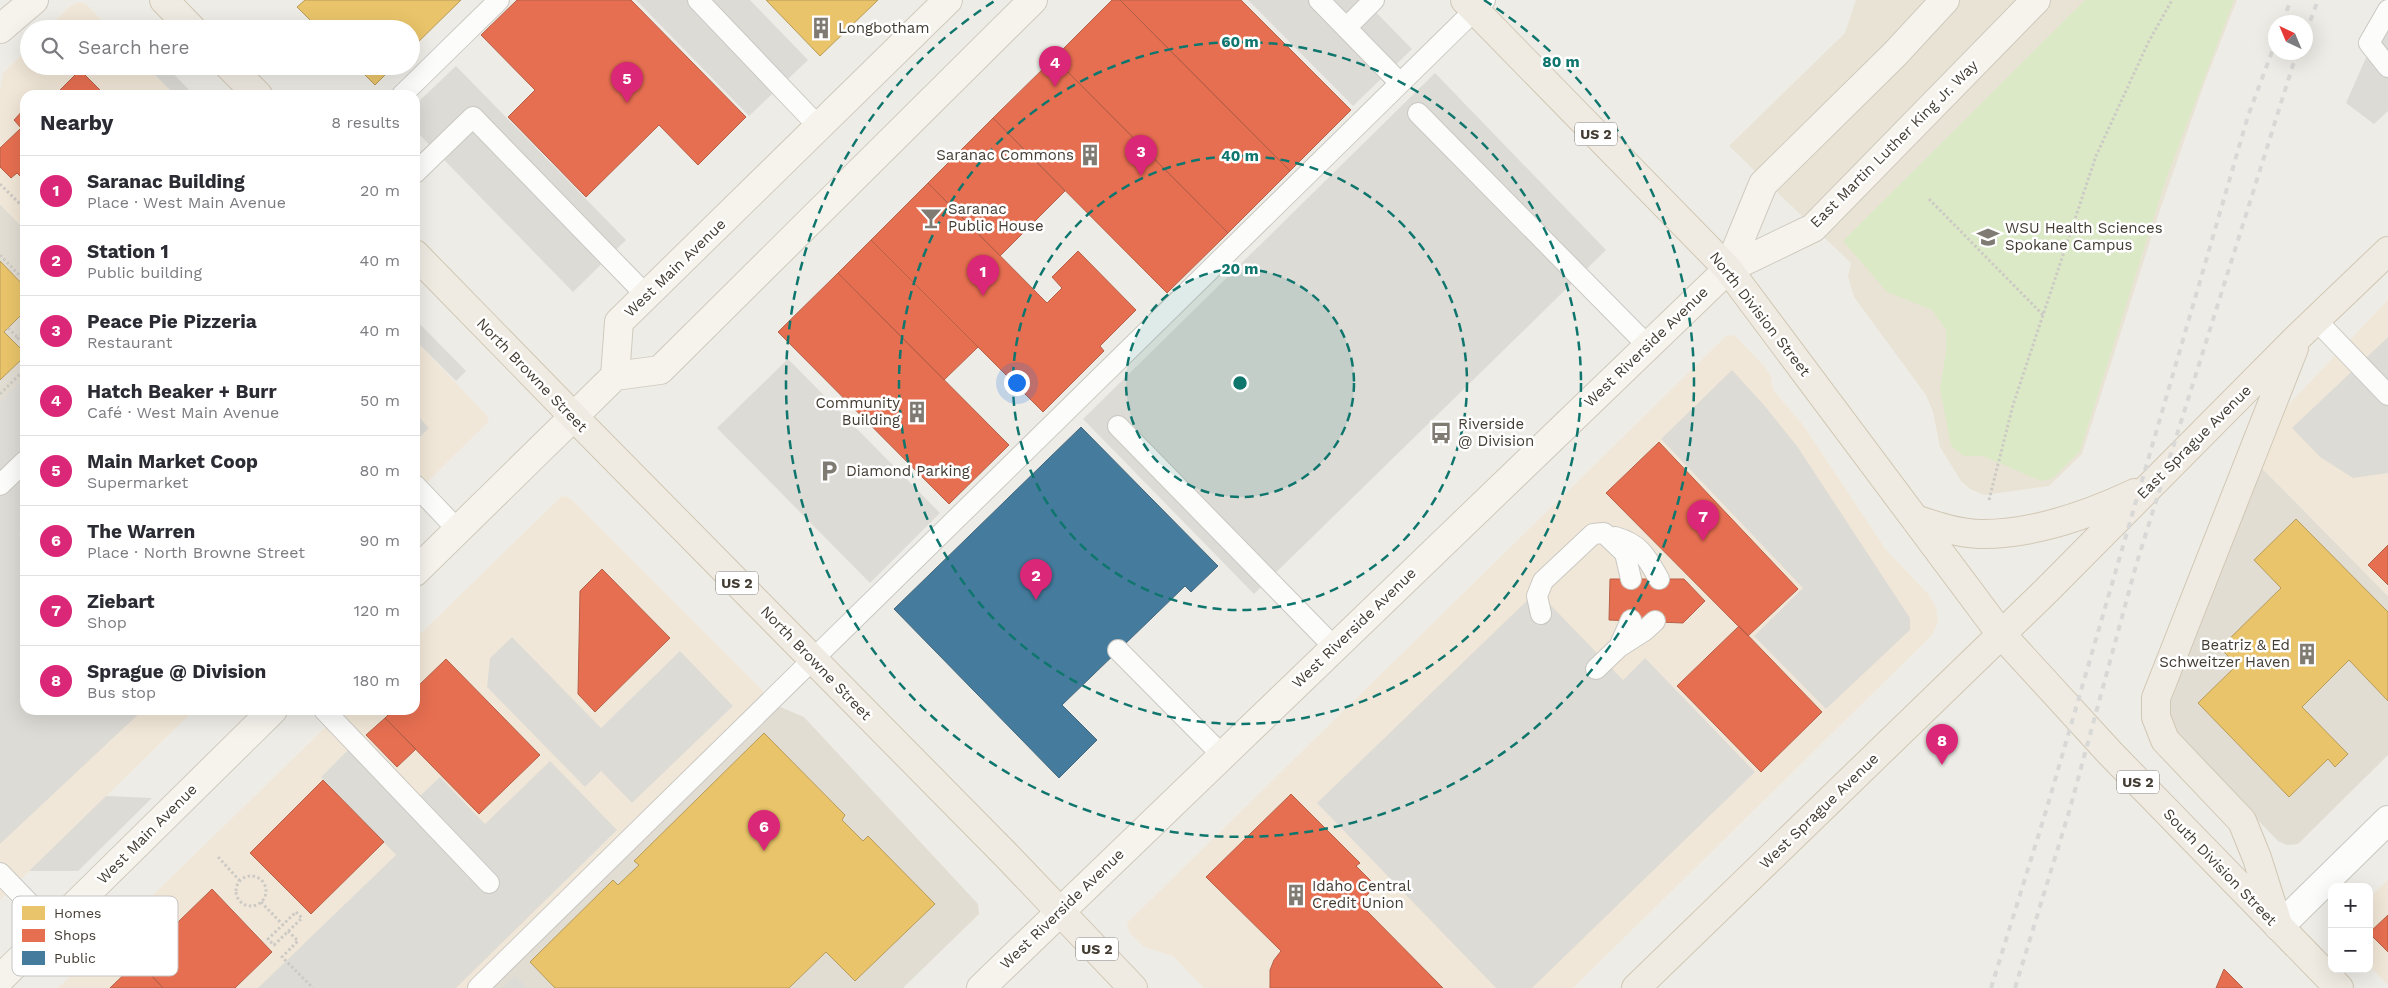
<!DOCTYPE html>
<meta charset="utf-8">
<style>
:root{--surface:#fff;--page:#f2f2f3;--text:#2b2b33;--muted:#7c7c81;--line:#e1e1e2;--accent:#db2777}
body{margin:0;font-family:"Work Sans",sans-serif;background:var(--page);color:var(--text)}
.controls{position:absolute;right:15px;bottom:15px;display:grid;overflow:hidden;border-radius:10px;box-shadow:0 5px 20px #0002}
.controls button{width:45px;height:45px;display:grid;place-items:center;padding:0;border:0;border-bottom:1px solid var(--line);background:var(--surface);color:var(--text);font:25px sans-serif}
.compass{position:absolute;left:2268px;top:15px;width:45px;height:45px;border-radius:50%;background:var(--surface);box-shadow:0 5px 20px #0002;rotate:316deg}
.you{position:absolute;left:1016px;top:382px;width:18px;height:18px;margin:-12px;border:4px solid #fff;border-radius:50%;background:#1a73e8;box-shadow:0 0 0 8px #1a73e833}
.badge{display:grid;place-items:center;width:32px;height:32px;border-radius:50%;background:var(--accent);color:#fff;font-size:16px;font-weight:700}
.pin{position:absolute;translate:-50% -41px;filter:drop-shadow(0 1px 2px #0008)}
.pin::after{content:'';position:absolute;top:26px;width:18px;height:15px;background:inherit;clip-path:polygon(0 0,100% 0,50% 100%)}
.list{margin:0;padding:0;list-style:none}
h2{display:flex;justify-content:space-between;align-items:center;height:65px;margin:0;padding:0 20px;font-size:21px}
h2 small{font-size:16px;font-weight:400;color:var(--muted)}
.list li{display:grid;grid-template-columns:32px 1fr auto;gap:15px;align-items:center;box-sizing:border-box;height:70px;padding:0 20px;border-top:1px solid var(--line)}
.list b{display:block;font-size:19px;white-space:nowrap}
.list p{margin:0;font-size:16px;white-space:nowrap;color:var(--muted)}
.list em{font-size:16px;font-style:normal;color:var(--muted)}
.icon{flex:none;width:28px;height:28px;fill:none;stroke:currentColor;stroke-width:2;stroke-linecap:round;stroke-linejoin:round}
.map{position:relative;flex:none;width:2388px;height:988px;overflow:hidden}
.search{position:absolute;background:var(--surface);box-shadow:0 5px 20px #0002;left:20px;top:20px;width:400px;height:55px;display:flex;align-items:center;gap:12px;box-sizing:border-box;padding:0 18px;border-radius:28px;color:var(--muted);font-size:19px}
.panel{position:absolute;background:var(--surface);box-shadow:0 5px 20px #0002;left:20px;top:90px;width:400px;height:625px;border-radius:15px}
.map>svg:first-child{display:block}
.residential{fill:#e2ddd3}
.commercial{fill:#f1e7d8}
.education{fill:#e9e3d5}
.green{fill:#dce9c6}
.parking{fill:#dddbd6}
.homes{fill:#e9c46a;stroke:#b79b5a}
.shops{fill:#e76f51;stroke:#b66048}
.public{fill:#457b9d;stroke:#44687d}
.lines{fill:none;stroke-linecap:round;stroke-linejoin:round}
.lane-casing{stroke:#cac8c2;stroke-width:22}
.street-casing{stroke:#cac8c2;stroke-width:30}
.secondary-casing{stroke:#cfcabe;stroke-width:30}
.primary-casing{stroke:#d0c7b4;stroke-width:30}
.path{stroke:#cccac5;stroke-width:3;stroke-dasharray:2.5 2.5;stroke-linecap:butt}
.lane{stroke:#fcfcfb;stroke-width:20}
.street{stroke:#fcfcfb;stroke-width:28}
.secondary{stroke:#f6f3ed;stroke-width:28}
.primary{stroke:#f0ebe2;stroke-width:28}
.rail{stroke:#d8d8d7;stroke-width:4;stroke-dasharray:6 6;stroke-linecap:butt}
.ring{fill:none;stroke:#0f766e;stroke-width:2.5;stroke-dasharray:9 6}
.labels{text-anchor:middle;stroke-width:5;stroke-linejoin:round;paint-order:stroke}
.shield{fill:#fff;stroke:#7b7670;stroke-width:1}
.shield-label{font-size:14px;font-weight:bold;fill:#433c33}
.poi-label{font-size:15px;fill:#433c33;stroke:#fff;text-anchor:start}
.street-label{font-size:15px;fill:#433c33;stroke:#fff}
.key{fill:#fff;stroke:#c7c4c2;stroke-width:1}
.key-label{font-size:14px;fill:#433c33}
.centre{fill:#0f766e;stroke:#fff;stroke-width:2.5}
.ring-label{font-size:15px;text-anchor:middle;font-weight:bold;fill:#0f766e;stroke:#fff;stroke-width:5;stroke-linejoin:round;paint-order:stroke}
</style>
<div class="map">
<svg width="2388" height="988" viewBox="0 0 2388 988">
<rect width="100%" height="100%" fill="#eeece6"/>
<!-- residential -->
<path class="residential" d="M0,204L25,230V444L0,469Z
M2260,466L2388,596V755L2298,844L2287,845L2278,841L2174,734L2165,717L2167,700Z
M778,706L804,717L978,904L979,914L903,988H491Z"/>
<!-- commercial -->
<path class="commercial" d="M80,2L86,4L110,29H47L71,5Z
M29,47V66H146L175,95H25V230L0,204V92L3,73Z
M2388,300V596L2260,466L2269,425Z
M1730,335L1735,336L1765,367L1771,377L1773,390L1803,425L1886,550L1929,595L1936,608L1938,622L1932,635L1573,988H1204L1173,956L1144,947L1129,932L1127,923L1725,337Z
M415,340L489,418L487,423L415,494Z
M25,444V710H194L0,900V469Z
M566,496L572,500L778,706L491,988H58L343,710H415V639L561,497Z
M2388,880V985L2369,965V898Z"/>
<!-- education -->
<path class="education" d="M1856,0H2237L2204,84L2160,210L2082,454L2049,486L1984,495L1970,489L1961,481L1940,447L1933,412L1926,395L1854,297L1848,276L1851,263L1729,146L1845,33Z"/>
<!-- green -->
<path class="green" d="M2085,0H2234L2166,179L2080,451L2053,478L2041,481L1983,456H1964L1951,446L1940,389L1946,352V330L1932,310L1887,292L1843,241Z"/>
<!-- parking -->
<path class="parking" d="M636,0H750L808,60L749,116Z
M1248,0H1364L1412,49L1353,106Z
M2388,8V111L2374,124L2346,103Z
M146,66H166L194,95H175Z
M456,66L626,240L573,292L415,130V105Z
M1435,73L1606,250L1254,594L1083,419Z
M415,319L466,371L456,381L415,340Z
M2388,337V473L2353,478L2320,457L2292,428Z
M788,359L940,513L870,583L717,428Z
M1732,370L1764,405L1797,446L1910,618V630L1826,709L1754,636L1803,588L1661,439Z
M25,378V528L19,535L25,541V710H143L0,844V402Z
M415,413L429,428L415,442Z
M1537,591L1623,680L1645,658L1755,772L1532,988H1496L1317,803Z
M512,637L601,728L680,651L733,706L632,803L601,771L585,787L487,687L490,658Z
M361,737L420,796L440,777L485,824L550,761L617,830L456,988H258L396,855L321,777Z
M106,796L152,798L78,871H29Z
M515,975L527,988H502Z"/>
<!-- homes -->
<path class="homes" d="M305,0H461L411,49V29H319L297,7Z
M766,0H878L820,56Z
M356,66H394L375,85Z
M0,261L25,287V311L4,332L25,353V356L0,380Z
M2296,519L2388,612V701L2349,660L2302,707L2348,754L2335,767L2328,759L2289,797L2198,703L2237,665L2220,648L2281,588L2254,560Z
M764,733L845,815L842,820L863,841L868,836L935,904L855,981L826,952L789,988H555L530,962L613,880L618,885L639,865L634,861Z"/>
<!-- shops -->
<path class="shops" d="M517,0H631L746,117L698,165L659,125L586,197L508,117L535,90L481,35Z
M1112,0H1120L1290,171L1228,233L1054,58Z
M1120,0H1241L1351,110L1290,171Z
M1054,58L1228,233L1167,293L993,118Z
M80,70L105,95H55Z
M25,108V181L17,173L11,178L0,167V148L21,128L14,120Z
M993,118L1065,191L1000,256L928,183Z
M928,183L1047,303L1062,288L1052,277L1078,251L1136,310L1100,346L1104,351L1043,412L871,240Z
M871,240L978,347L944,380L838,273Z
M838,273L1009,445L949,504L778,332Z
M1659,442L1798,589L1748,636L1606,493Z
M2388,545V585L2368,565Z
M602,569L670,638L595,712L578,694L580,591Z
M1610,579H1684L1705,601L1683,623L1609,620Z
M1739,626L1822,712L1761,772L1677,686Z
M446,659L540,755L479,814L385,718L393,710H415V689Z
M385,718L416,749L397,767L366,735Z
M323,780L384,842L311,914L250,853Z
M1291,794L1360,863L1356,866L1376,886L1359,903L1443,988H1270V970L1274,960L1281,951L1206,877Z
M212,889L272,952L235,988H163L138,961Z
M2388,915V952L2369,933Z
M138,961L163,988H110Z
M2224,969L2243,988H2216Z"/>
<!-- public -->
<path class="public" d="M1081,427L1218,566L1191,592L1185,586L1062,705L1097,740L1059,778L894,609Z"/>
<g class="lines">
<!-- lane casing -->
<g class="lane-casing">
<path id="lane" d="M698,0L819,127
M1319,0L1400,83
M2388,10L2369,43L2388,67
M1346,28L1374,0
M402,95L499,0
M1418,113L1648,346
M415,173L473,117L646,295
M2316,320L2388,395
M1118,426L1334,647
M0,485L25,461
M415,485L458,530
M1615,537C1641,544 1647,558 1659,579
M1541,614L1537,596L1543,581L1593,534L1604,533L1625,553L1631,579
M1619,647L1644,631L1655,621
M1118,650L1222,755
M1596,669L1619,647L1631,620
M324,710L489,883
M0,873L53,928
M478,988L1485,0"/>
</g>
<!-- street casing -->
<g class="street-casing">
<path id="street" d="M2279,927L2388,820"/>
</g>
<!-- secondary casing -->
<g class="secondary-casing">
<path id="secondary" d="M0,29L34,0
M1728,269L1763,184L1895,54L1945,0
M615,376L660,370L1033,0
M415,572L615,376L619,322L948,0
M0,979L273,710
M981,988L1728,269L1813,228L2036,0"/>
</g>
<!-- primary casing -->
<g class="primary-casing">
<path id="primary" d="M164,0L192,29
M1465,0L1728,269L2001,634L2110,753L2339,988
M229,66L258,95
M415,254L574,417L1008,857L1133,988
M1915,519C1936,526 1957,533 1979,534C2032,535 2088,515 2135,493
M2277,921L2257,858L2242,821L2165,740L2156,717V698L2294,348
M1636,988L2046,591L2297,338L2388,251"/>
</g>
<!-- path -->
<path class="path" d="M0,184L25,209
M1929,199L2043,315
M0,255L25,281
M8,328L18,338
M25,330L18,338L25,346
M0,394L25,369
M1989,500L2013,405L2096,156L2148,43L2172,0
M218,857L240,881
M236 891a15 15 0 1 1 30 0a15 15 0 1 1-30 0Z
M261,902L283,925
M296,912L302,918L274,945L268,939Z
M288,931L298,941L282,957L313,988"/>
<!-- lane -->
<use href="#lane" class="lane"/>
<!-- street -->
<use href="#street" class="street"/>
<!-- secondary -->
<use href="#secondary" class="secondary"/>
<!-- primary -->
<use href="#primary" class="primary"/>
<!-- rail -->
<path class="rail" d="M2282,22L2291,0
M2306,32L2318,0
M1991,988L2046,811L2248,116L2276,41
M2015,988L2069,812L2137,562L2297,52"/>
</g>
<!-- distance rings -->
<circle cx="1240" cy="383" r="114" fill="#0f766e" fill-opacity=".12"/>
<g class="ring">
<circle cx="1240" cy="383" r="114"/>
<circle cx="1240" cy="383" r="227"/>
<circle cx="1240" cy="383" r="341"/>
<path d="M1484 0A454 454 0 1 1 996 0"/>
</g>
<!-- icons -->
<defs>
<g id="building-bare" transform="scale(1.725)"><path d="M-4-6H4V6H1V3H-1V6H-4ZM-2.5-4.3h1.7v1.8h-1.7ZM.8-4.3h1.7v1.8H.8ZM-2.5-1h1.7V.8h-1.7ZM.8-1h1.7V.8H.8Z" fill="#7f7a72" stroke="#fff" stroke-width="2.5" paint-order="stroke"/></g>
<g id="bar-bare" transform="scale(1.725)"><path d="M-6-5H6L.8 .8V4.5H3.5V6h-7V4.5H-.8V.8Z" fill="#7f7a72" stroke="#fff" stroke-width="2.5" paint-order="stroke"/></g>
<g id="university-bare" transform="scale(1.725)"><path d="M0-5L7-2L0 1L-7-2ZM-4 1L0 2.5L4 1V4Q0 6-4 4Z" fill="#7f7a72" stroke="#fff" stroke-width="2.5" paint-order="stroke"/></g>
<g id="bus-bare" transform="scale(1.725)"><path d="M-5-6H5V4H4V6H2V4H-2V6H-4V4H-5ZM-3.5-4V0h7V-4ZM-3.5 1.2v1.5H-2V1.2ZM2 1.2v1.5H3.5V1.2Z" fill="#7f7a72" stroke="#fff" stroke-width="2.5" paint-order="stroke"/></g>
<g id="parking-bare" transform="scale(1.725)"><path d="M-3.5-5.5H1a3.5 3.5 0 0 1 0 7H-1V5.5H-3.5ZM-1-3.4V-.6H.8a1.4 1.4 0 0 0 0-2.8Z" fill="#7f7a72" stroke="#fff" stroke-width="2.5" paint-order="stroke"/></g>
</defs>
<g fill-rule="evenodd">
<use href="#building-bare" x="821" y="28"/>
<use href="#building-bare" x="1090" y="155"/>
<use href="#bar-bare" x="931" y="218"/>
<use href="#university-bare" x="1988" y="237"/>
<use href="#building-bare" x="917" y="412"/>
<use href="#bus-bare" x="1441" y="433"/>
<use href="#parking-bare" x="829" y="471"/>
<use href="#building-bare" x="2307" y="654"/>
<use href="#building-bare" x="1296" y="895"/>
</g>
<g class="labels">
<!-- shield labels -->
<g class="shield">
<rect x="1575" y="122.5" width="42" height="23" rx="4"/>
<rect x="716" y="571.5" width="42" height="23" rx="4"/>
<rect x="2117" y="770.5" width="42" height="23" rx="4"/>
<rect x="1076" y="937.5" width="42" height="23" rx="4"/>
</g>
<g class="shield-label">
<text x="1596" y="139">US 2</text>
<text x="737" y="588">US 2</text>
<text x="2138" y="787">US 2</text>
<text x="1097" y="954">US 2</text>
</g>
<!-- poi labels -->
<g class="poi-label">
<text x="838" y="33">Longbotham</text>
<text x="1074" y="160" text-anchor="end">Saranac Commons</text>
<text x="948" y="214">Saranac<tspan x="948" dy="17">Public House</tspan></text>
<text x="2005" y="233">WSU Health Sciences<tspan x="2005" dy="17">Spokane Campus</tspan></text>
<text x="900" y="408" text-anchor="end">Community<tspan x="900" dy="17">Building</tspan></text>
<text x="1458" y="429">Riverside<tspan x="1458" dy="17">@ Division</tspan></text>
<text x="846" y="476">Diamond Parking</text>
<text x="2290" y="650" text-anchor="end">Beatriz &amp; Ed<tspan x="2290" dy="17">Schweitzer Haven</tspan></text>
<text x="1312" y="891">Idaho Central<tspan x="1312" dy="17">Credit Union</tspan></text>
</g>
<!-- street labels -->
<g class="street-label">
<text transform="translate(1894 144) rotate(-45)" y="5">East Martin Luther King Jr. Way</text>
<text transform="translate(675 268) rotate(-44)" y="5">West Main Avenue</text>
<text transform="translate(1760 314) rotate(52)" y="5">North Division Street</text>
<text transform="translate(1646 347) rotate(-44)" y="5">West Riverside Avenue</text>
<text transform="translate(532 375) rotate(46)" y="5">North Browne Street</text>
<text transform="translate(2194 442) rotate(-45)" y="5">East Sprague Avenue</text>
<text transform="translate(1354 628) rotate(-44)" y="5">West Riverside Avenue</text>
<text transform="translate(816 663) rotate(46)" y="5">North Browne Street</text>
<text transform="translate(1819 811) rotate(-44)" y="5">West Sprague Avenue</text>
<text transform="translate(147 834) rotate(-45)" y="5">West Main Avenue</text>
<text transform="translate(2220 867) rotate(46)" y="5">South Division Street</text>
<text transform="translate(1062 909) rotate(-44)" y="5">West Riverside Avenue</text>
</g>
</g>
<!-- legend -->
<rect x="12" y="896" width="166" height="80" rx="8" class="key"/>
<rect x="22" y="906" width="23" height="14" fill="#e9c46a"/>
<rect x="22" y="929" width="23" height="13" fill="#e76f51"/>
<rect x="22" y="951" width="23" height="14" fill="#457b9d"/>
<g class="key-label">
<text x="54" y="918">Homes</text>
<text x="54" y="940">Shops</text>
<text x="54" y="963">Public</text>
</g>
<circle cx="1240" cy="383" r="8" class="centre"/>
<g class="ring-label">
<text x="1240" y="47">60 m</text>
<text x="1561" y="67">80 m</text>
<text x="1240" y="161">40 m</text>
<text x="1240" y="274">20 m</text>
</g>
</svg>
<div class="controls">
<button>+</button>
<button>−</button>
</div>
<svg class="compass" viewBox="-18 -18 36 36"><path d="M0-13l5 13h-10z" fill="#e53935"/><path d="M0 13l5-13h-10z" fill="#7c7c81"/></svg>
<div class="you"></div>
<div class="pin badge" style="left:983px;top:296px">1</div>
<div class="pin badge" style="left:1036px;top:600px">2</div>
<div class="pin badge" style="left:1141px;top:176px">3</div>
<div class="pin badge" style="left:1055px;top:87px">4</div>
<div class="pin badge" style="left:627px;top:103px">5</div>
<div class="pin badge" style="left:764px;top:851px">6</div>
<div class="pin badge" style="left:1703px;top:541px">7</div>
<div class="pin badge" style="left:1942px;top:765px">8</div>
<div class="search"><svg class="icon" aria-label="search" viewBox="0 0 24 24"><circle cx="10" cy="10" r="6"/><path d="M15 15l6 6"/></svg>Search here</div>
<section class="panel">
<h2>Nearby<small>8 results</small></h2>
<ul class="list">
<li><span class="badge">1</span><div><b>Saranac Building</b><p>Place · West Main Avenue</p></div><em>20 m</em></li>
<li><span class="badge">2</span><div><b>Station 1</b><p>Public building</p></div><em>40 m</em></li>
<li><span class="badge">3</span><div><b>Peace Pie Pizzeria</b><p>Restaurant</p></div><em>40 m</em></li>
<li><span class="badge">4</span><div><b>Hatch Beaker + Burr</b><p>Café · West Main Avenue</p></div><em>50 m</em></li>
<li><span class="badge">5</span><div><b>Main Market Coop</b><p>Supermarket</p></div><em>80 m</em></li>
<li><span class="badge">6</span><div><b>The Warren</b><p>Place · North Browne Street</p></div><em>90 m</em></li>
<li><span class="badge">7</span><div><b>Ziebart</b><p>Shop</p></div><em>120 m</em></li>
<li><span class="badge">8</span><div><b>Sprague @ Division</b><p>Bus stop</p></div><em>180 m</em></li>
</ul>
</section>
</div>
